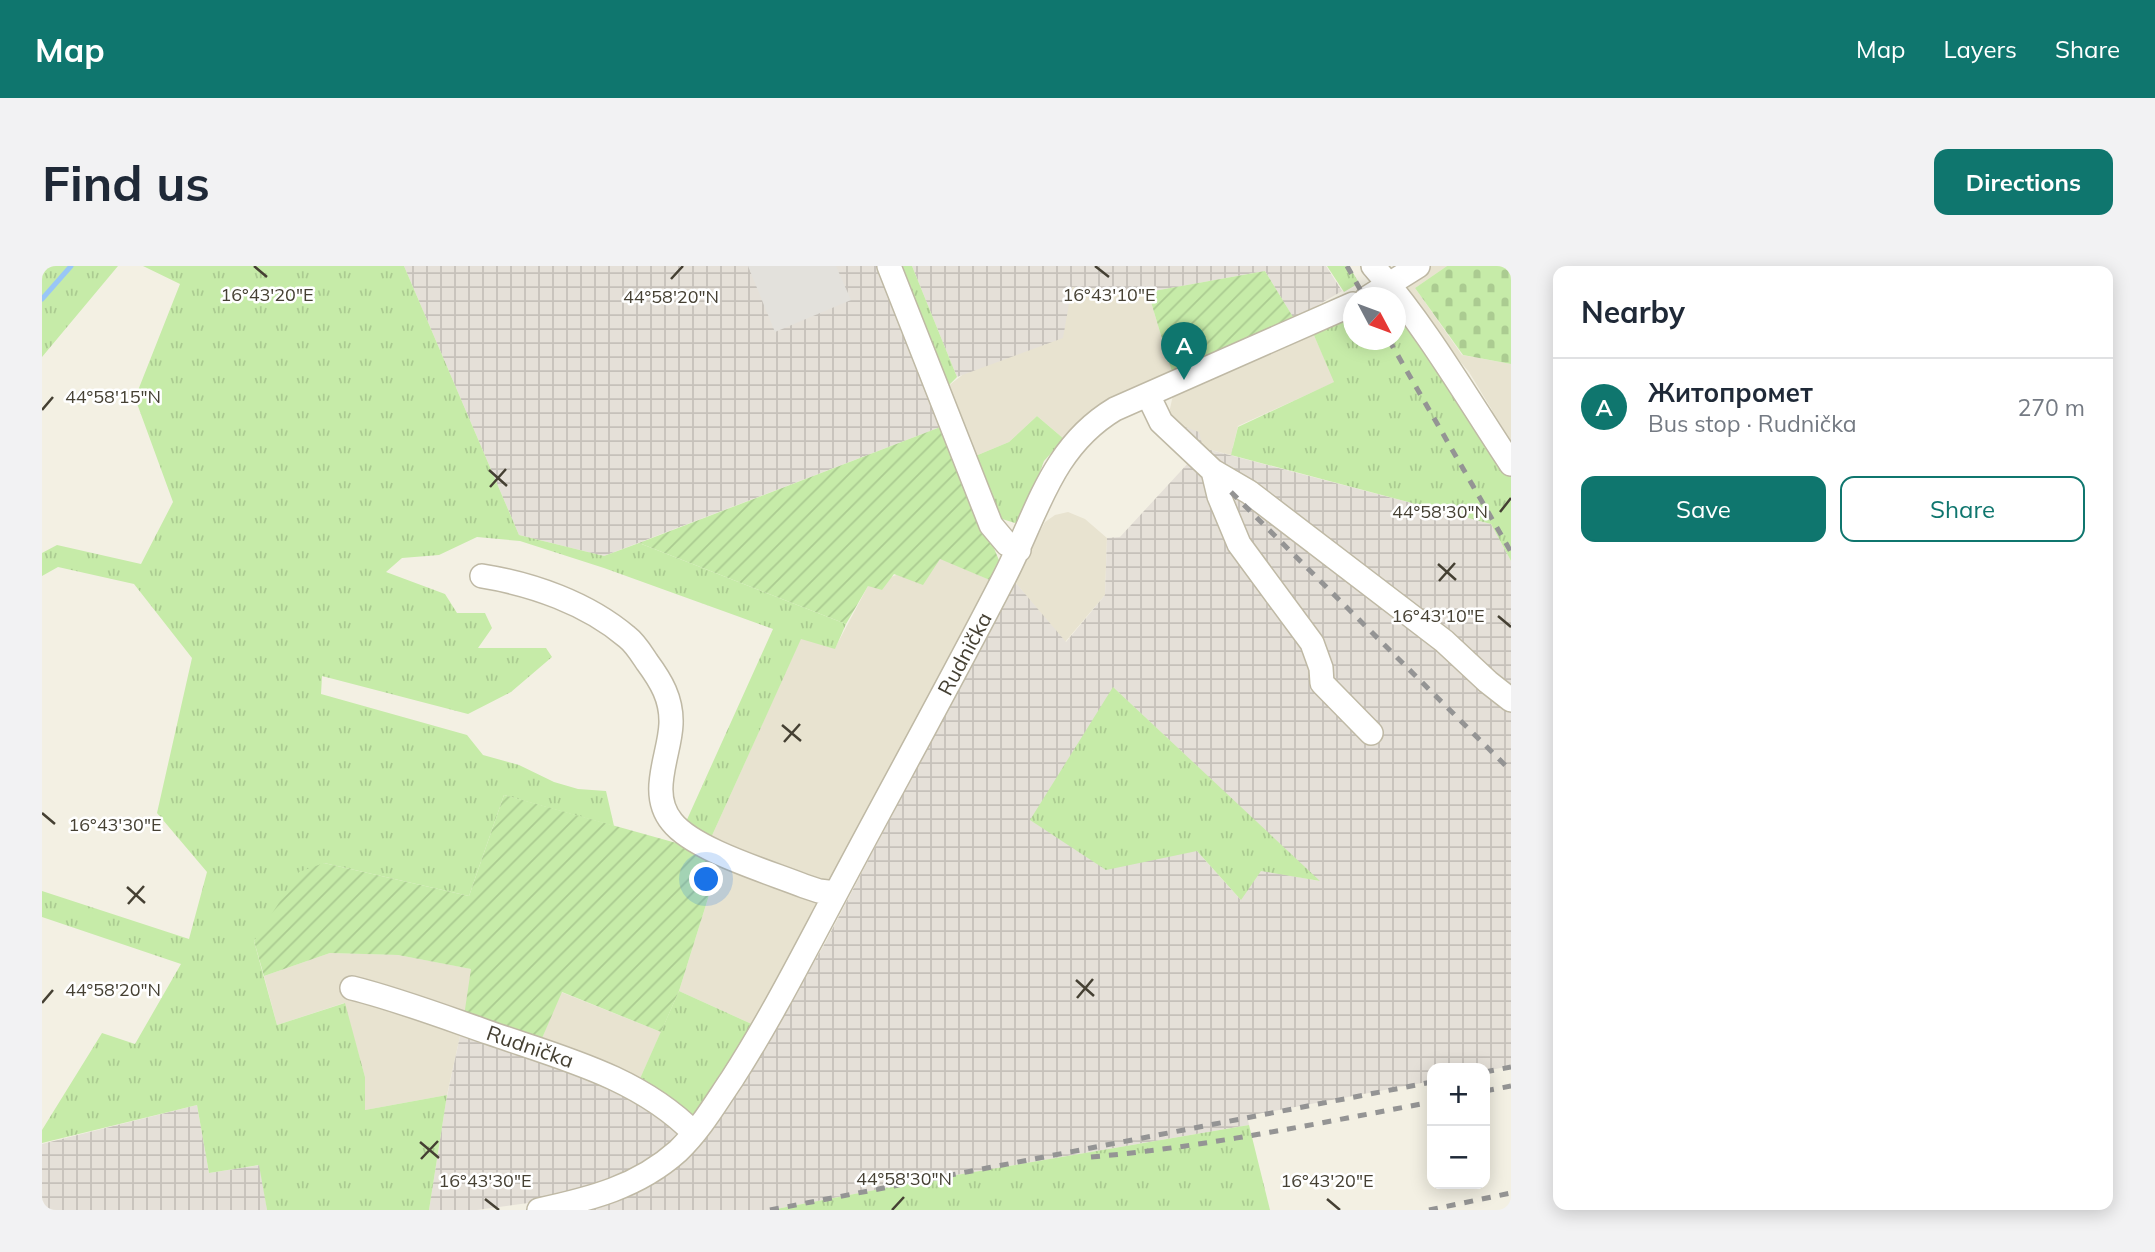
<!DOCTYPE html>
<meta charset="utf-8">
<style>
:root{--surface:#fff;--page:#f2f2f3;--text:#1f2937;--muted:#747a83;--line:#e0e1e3;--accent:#0f766e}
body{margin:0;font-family:Mulish,sans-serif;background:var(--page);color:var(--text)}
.controls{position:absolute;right:21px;bottom:21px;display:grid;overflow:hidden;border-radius:14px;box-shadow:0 4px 18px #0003}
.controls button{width:63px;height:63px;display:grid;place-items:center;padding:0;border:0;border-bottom:2px solid var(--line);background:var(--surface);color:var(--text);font:35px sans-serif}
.compass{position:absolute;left:1301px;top:21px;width:63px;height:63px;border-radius:50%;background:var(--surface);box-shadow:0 4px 18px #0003;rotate:131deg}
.you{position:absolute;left:665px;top:614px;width:24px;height:24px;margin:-18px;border:5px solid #fff;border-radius:50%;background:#1a73e8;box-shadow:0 0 0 10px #1a73e833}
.badge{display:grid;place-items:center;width:46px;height:46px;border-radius:50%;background:var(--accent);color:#fff;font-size:23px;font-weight:700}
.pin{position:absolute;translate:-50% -58px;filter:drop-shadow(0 2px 4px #0008)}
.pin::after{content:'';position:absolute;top:37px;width:24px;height:21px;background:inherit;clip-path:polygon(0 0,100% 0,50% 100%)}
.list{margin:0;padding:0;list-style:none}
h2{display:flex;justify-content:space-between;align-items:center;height:91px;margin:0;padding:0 28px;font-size:30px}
h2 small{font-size:23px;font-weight:400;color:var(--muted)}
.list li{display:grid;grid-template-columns:46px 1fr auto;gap:21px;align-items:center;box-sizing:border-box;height:98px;padding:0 28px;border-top:2px solid var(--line)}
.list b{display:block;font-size:26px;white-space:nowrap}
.list p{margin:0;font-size:23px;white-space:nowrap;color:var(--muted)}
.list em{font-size:23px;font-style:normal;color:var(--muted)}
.actions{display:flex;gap:14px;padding:21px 28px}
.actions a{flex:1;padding:16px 0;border:2px solid var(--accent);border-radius:14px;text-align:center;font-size:24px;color:var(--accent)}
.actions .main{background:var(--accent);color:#fff}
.map{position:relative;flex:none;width:1469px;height:944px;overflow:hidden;border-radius:14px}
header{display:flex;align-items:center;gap:42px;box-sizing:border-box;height:98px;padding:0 35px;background:var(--accent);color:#fff}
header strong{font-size:33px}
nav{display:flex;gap:38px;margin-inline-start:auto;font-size:24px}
.intro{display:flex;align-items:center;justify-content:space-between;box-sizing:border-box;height:168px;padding:0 42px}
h1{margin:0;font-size:49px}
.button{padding:18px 32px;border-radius:14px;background:var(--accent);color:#fff;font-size:24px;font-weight:700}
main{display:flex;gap:42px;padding:0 42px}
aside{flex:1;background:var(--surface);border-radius:14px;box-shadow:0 4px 18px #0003}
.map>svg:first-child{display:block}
.residential{fill:#e8e3d0}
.industrial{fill:url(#industrial-grid);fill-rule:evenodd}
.grass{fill:url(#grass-tufts)}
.cemetery{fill:url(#cemetery-stones)}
.garden{fill:url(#garden-furrows)}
.parking{fill:#e3e1dc}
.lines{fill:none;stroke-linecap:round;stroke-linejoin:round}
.stream{stroke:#99c6f6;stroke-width:5}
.minor-casing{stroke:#bfb9a5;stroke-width:26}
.minor{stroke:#fff;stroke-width:23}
.rail{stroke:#949494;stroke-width:5;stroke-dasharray:9 9;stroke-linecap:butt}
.ticks{fill:none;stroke:#454033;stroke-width:2.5}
.labels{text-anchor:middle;stroke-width:5;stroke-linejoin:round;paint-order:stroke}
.street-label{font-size:21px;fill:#454033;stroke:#fff}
.ticks-label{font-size:18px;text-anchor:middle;fill:#454033;stroke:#fff;stroke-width:5;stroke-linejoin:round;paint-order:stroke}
</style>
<header>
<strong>Map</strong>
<nav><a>Map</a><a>Layers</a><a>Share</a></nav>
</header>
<div class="intro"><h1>Find us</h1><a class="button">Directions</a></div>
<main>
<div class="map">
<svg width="1469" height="944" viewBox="0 0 1469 944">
<defs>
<pattern id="industrial-grid" width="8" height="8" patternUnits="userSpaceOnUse" patternTransform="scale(1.75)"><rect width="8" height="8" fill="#e5e0d8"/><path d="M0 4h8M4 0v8" fill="none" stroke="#c6c1ba"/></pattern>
<pattern id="grass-tufts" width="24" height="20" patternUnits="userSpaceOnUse" patternTransform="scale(1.75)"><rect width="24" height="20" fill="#c6eba8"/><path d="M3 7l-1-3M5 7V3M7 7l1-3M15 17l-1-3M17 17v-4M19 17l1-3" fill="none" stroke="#abcb91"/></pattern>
<pattern id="cemetery-stones" width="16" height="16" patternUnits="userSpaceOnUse" patternTransform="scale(1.75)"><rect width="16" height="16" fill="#c6eba8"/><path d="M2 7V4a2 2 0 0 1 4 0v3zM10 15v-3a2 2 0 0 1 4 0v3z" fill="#abcb91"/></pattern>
<pattern id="garden-furrows" width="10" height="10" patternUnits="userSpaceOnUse" patternTransform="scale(1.75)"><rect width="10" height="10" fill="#c6eba8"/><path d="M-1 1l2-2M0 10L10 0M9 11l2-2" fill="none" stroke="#abcb91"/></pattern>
</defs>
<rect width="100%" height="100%" fill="#f3f0e3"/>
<!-- residential -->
<path class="residential" d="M1389,0H1405L1373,22L1420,89L1469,98V187L1452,163L1450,144L1427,106L1416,93L1363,18Z
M1030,21L1106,26L1130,106L1044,153L1022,173L995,150L967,176L931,191L904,122Z
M1271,67L1293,116L1196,160L1189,189L1161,182L1130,158L1127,147L1131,129Z
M1026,246L1043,253L1065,272L1063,329L1023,376L972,315L1003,256L1013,249Z
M898,292L950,315L714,760L637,725L678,594L663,585L759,372L793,382L826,320Z
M288,687L356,689L430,703L498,777L519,726L619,766L592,826L418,770L405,829L323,844V811L302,737L235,759L222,710Z"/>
<!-- industrial -->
<path class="industrial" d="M362,0H838L901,160L562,290L477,269Z
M870,0H1284L1300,25L1252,53L1223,5L1106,26L1030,21L1021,72L915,111Z
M1137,159L1157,166L1161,182L1449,258L1469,295V800L1443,805V802H1390V815L1205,850L1207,859L885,914L729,944H533L649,882L703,817L783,677L972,315L1024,376L1063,329L1065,272L1078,271L1149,194ZM1071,421L1072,422L1277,615L1219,604L1198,633L1155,585Z
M418,770L592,826L642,865L604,896L563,918L523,932L435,944H387L404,835Z
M155,839L167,907L218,899L225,944H0V878Z"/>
<!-- grass -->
<path class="grass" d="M0,0H76L0,91Z
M101,0H362L477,269L562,290L597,277L804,358L793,383L759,373L668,574L643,558L731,363L562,302L478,275L435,271L397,289L360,292L344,306L403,328L415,347H443L450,362L436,382H504L510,391L469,426L426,448L280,410L279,428L425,469L441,489L477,499L512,516L536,523L564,525L572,560L462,529L427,630L282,597L212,675L235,759L303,737L323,811V844L405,829L387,944H225L217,899L167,907L155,839L0,877V864L60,767L93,778L139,698L0,651V625L147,673L165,606L115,547L150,392L92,318L16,301L0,310V287L15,279L99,298L131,236L93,132L138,18Z
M855,0H870L915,111L904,122Z
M1285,0H1307L1317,17L1302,26Z
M1354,41L1469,203V295L1449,258L1189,189L1196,161L1292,116L1271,67L1311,44V74H1353Z
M995,150L1022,173L1002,195L980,252L973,257L960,253L931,191L967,176Z
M1071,421L1278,615L1219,605L1199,634L1155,585L1064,604L988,554Z
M637,725L714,760L642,865L592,826Z
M1207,859L1228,944H729L885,914Z"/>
<!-- cemetery -->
<path class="cemetery" d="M1405,0H1469V98L1421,89L1373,22Z"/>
<!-- garden -->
<path class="garden" d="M1223,5L1251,51L1130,106L1106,26Z
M901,160L959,299L950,315L898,293L881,319L852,308L840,324L826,320L804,358L597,277Z
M462,529L663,585L678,594L637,725L619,766L520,726L498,777L422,750L429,703L356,689L288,687L222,710L212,675L257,606L282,597L427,630Z"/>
<!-- parking -->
<path class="parking" d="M706,0H794L809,34L733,66Z"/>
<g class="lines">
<!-- stream -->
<path class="stream" d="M0,33L29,0"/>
<!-- minor casing -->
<g class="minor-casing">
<path id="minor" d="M847,0L949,259L965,278L977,284
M1331,0C1384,60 1425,132 1469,198
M1325,32L1376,0
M1106,129L1119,156L1171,205L1207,226L1402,375L1446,416L1469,434
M1171,205L1177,230L1197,278L1270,377L1279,402L1280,417L1329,467
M440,310C490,318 545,337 585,371C593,377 599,387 605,396C619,415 630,433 629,458C628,489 606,527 630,556C652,584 727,606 762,620L777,625L794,627
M310,722C358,734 402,751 448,767C520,792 597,811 652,867
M497,944C548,933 596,921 636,885C658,864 673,838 690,813C728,754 760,691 793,629C849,523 907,419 962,312C995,249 1008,182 1073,143L1311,38"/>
</g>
<!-- minor -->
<use href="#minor" class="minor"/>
<!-- rail -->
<path class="rail" d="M1305,0L1323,32
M1347,74L1469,286
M1189,226L1469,505
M1443,806L1469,801
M1443,825L1469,820
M1049,891C1164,881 1277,857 1390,836
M728,944L1390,816
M1387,944L1469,927"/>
</g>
<!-- ticks -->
<path class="ticks" d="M212,0L225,11M1053,0L1067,11M629,13L641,0M0,144L11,131M447,204L465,220M448,221L464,203M1458,246L1469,232M1396,298L1414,314M1397,315L1413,297M1456,350L1469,361M740,459L759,475M742,476L758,458M0,547L13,558M85,621L103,637M86,638L102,620M1034,714L1052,730M1035,732L1051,713M0,737L11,724M378,876L397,892M379,893L396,875M443,933L457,944M1285,933L1298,944M850,944L862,931"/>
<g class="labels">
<!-- street labels -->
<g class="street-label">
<text transform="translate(923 388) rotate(-62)" y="7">Rudnička</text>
<text transform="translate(488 781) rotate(19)" y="7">Rudnička</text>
</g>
</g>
<g class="ticks-label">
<text x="225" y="35">16°43'20"E</text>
<text x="1067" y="35">16°43'10"E</text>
<text x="629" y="37">44°58'20"N</text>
<text x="71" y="137">44°58'15"N</text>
<text x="1398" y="252">44°58'30"N</text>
<text x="1396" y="356">16°43'10"E</text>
<text x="73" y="565">16°43'30"E</text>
<text x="71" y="730">44°58'20"N</text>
<text x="862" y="919">44°58'30"N</text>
<text x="443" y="921">16°43'30"E</text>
<text x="1285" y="921">16°43'20"E</text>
</g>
</svg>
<div class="controls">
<button>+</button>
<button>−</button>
</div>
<svg class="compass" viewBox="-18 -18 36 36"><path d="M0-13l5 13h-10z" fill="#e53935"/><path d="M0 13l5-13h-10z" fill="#747a83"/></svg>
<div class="you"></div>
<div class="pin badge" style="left:1142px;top:114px">A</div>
</div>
<aside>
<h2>Nearby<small></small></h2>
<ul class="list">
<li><span class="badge">A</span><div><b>Житопромет</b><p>Bus stop · Rudnička</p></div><em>270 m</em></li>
</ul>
<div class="actions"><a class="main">Save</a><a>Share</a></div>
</aside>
</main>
